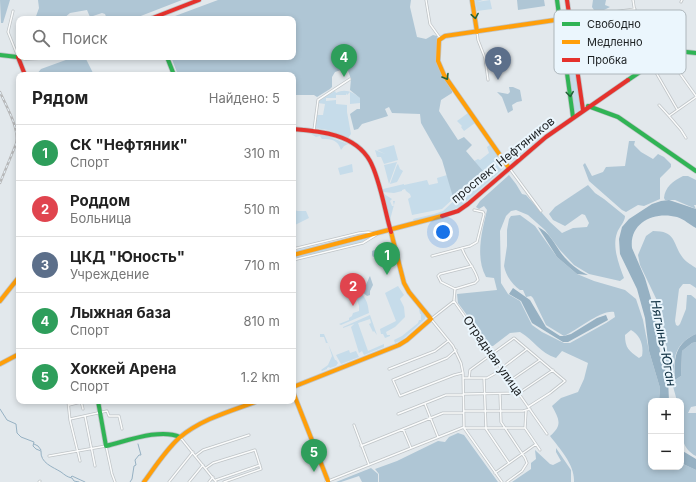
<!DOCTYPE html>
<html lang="ru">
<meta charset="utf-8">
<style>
:root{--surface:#fff;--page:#f2f2f2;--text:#222;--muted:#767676;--line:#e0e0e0;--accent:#0b8043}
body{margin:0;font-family:Inter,sans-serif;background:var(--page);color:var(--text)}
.controls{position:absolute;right:12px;bottom:12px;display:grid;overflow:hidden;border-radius:8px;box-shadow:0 2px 6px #0003}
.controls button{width:36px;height:36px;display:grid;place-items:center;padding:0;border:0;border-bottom:1px solid var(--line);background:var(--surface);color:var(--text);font:20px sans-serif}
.you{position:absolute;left:443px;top:232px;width:14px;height:14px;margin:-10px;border:3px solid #fff;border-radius:50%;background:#1a73e8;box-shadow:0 0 0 6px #1a73e833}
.badge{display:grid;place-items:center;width:26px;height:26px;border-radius:50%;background:var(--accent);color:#fff;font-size:13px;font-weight:700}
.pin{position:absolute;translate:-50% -33px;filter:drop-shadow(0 1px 2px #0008)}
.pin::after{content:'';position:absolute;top:21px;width:14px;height:12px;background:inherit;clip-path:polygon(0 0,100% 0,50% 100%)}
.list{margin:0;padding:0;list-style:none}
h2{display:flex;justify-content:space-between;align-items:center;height:52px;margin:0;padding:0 16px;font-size:17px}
h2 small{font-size:13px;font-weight:400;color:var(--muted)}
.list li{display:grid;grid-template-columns:26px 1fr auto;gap:12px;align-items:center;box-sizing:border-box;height:56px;padding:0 16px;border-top:1px solid var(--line)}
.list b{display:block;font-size:15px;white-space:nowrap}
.list p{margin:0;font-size:13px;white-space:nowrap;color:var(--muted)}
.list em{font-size:13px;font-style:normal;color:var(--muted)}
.icon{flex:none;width:22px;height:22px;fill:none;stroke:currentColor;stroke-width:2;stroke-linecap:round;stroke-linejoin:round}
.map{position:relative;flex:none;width:696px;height:482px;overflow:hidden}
.search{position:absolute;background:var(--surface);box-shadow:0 2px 6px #0003;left:16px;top:16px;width:280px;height:44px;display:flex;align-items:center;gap:10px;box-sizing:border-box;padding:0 14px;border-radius:8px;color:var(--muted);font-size:15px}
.panel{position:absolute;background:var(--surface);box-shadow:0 2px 6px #0003;left:16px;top:72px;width:280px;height:332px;border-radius:8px}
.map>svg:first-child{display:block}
.green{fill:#c6dcea}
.forest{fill:#afc6d5;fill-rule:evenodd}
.water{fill:#96b1c3}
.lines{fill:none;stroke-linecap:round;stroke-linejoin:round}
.stream{stroke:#96b1c3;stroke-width:1}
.street-casing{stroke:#bfc4c7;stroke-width:3}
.fast-casing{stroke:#bfc4c7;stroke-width:5.5}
.slow-casing{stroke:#bfc4c7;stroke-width:5.5}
.jam-casing{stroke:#bfc4c7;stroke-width:5.5}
.street{stroke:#fbfcfc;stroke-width:1.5}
.fast{stroke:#30b455;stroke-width:4}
.slow{stroke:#ff9f0a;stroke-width:4}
.jam{stroke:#e5322d;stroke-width:4}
.rail-casing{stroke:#b7b8b9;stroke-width:2.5}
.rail{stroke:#ebf6fd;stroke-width:1;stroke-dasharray:3;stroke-linecap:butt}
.oneway{stroke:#246238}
.labels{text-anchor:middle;stroke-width:4;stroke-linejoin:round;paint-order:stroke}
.street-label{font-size:12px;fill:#1b1f21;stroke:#ebf6fd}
.water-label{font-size:13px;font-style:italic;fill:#0e2f41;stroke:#ebf6fd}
.key{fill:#ebf6fd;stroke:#adb6bb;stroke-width:1}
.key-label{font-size:11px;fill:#1b1f21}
</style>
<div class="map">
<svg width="696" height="482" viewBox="0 0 696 482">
<rect width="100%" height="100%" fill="#e2e8ec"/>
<!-- green -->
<path class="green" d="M475,0H483L477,2L490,0L492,9L477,11Z
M569,20L581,106L579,111L575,113L573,111L562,21Z
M335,91L336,93C345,88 353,92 360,98V103L350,104V92L347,95L346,93V95H336V98H326V101L336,100V104L347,105V112L351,134L348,138L328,130L315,128L317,115H323L325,104L318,103V101Z
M468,113L475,123L464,131L461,127L462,126L457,121Z
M537,132L541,133L540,138L511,162L507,160L504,156Z
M311,134L327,136L348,144L344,146L341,150C338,140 332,139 322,139L320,136L316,137Z
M491,144L500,157L483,172L474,161L478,159L480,160L489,153L487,147Z
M394,145L398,160L384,164L381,157H377L375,150L385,154L377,150Z
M503,161L505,165L503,169L461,206L441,215L414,221L413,219L434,214L443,211L495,162L498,165Z
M397,162L389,184L384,165Z
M352,164L353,172L340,175L338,168Z
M398,164L400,169L403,171L397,182L390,184L397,165Z
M447,175L454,198L442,209L412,215L408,199L411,197L410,194L406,191L405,189L402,190V191L394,193L383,192V189L404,184V185L427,180L429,185L438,183L437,178Z
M384,194L392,199L390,201L392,206H394L393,201H395L390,220Z
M293,208L297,211H306L309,218L293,226L296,215Z
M367,234L368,235L293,254V251Z
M370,238L361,242L293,259V257Z
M398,286L404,295L400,299L404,307L405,317L395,327L386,332L387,335H390V336L385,338L383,334H381L380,329L396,321L385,293Z
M354,291C366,293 368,304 369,313L341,325L339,324L349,320V318L352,316L353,313L359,311V306Z
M419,309L426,316L425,319L402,340L395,343L394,340L402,336L418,323L419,320H421V314H420Z
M370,315L377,335L374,331L373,332L369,324L371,323L370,319L358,323L368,351L384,344V347L364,355L362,351L359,353L351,327L354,324L343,328V327Z
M320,334H324L335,360H336L338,363L336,366L330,368L329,367L327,368V369L322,371L321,370L328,365L332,356L328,343H326L324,337H320Z
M349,350L350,353L356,351L359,357L341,364L336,355Z"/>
<!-- forest -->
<path class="forest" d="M0,0H10L3,23H1Z
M38,0H182L133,19H107L105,14L102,13L90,17L87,10L70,13L63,19H35L39,8Z
M218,0H411L410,7L417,37L426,39L433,35L437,36L436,60L442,75L452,91V93L441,100L439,111L458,140L464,137L472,145L466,151L483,171L453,197L442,160L421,123L420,114L392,113L389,107L385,109L388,116L362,124L358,129L354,130L350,114L357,109H360V98L350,90L351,79L347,68L335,72L332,77V87L330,89L317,97L314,95H293V75H178L171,57H293V19H167Z
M517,0H544L545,6L518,10Z
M593,0H606L605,5L610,7L604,10H594L592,7Z
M74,57H85L94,75H36L41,69Z
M509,87H513L520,90L522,101L517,102L512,105L513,110L508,113L502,97L497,92L508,94L510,92Z
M629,141H635L634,145L641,152L653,159L658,154L664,157L671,164V167L660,178V199L644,206L638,205L626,212L622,210L589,181L583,165L585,163L592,176L603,172L606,167L625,166Z
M509,175L516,184L522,194L526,195L550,222L562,233L573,228L587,227L589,223L585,215L582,214L565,226L553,220L549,214L555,207L588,185L595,193L604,199L625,216C625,222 619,227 617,233C612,247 619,265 624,278L620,281L589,274L574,265L560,250L545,230L528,215L516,210L511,211L506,216L500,231L501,283L508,294L520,301L532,325L542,332L564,343H570L606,323L615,317L614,312C600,310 578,330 564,336L546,325L533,298L531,296L526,297L523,290H520C512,284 506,276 504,266L507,246V230L509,219L511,216L520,215L535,226L557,257L577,274L594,281L625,290L636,299L643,320L649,351L660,388L659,401H651V467H681V463L696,470V482H574C575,465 560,449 550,436C563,425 559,419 552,406L561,398L578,392L584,379L588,363L562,351L556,358C540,353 534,340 520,332L510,333L493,346H490L458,303L457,294L497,290L494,278L486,277C475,257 482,231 487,210L484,206L479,209L476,207L480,201ZM631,330C640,335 644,345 642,356L639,358C629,351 625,348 625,335Z
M683,176H688L696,180V205H694L696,209L675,200H665L664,198C665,187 673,181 683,176Z
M653,231C677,231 672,243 683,258C687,263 692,265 696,268V288L690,284H683L679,289L675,321L676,325L678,326L680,324L686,309L687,295H691L696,299V334C674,344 673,358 675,380L681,376L682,351L692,343L696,342V406L691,407L688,413H696V456C676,446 681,419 681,401H677L665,357L667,347L665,343L662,311L640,265L638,255L646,236Z
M382,247L385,251H388L389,254L385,257L379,255L373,257L372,255V251Z
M370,276L373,285L370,291V295L367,296L359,289C366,289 367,281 370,276Z
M458,433L464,435L498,482H379V474L375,469L397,461L438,441L445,442L449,437Z
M556,448L571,470V482H512L531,469V463L536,459L535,450L550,464L553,465L561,461L556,452Z
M371,468L378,474V482H362L359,476L341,482H336Z"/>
<!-- water -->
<path class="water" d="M669,200L696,209V228C690,225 684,219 677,217C655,211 629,222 632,248L645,278L653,305L660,351L668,379L669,401H659L660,388L649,351L645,318L637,289L620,254L619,239L622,227L629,219L652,204L661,201Z
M538,227C549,232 554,243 561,253C568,262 577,270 588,275L577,274L557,257Z
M513,288L530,300L546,327L560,336H564L571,334L597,318L606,315L608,320L568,342H563L532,323L521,301L509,294Z
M696,334V342L692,343L682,351L681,376L675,380C674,359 674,344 696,334Z
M681,450L696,459V470L681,463Z"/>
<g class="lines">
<!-- stream -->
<path class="stream" d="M0,409L7,420L16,424L17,433L21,437L34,442L33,446L36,449L41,451C40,463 53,467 61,472C65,475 67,477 72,478L74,481L79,482
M34,444L38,446L41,450
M71,477L72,476L85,482
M130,482L132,479L134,466L136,465L135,460L139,455H141L138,444"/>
<!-- street casing -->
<g class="street-casing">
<path id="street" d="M426,0L430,24L440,38
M633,0L635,13L634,19L639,42L651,60L654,69L677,109
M681,2L682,0
M13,11L8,32L18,57
M569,18L635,9
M477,32L478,40L485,58L488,80
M666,54L696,96
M659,105L669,116
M314,130L318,100L350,79
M686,138L681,130L669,116L696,97
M510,169L541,211
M293,249L359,233L368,232L375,233
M432,256L470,246L477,242L484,214L483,212L474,210
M293,260L363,243L376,235
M455,289L475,283L478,280C475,267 466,261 462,248
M454,300L455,289L441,282L438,276L440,274L472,266
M456,350L447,358L393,380L400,396L454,375L462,373
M502,368L527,349
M389,369L435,351L448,341
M463,378H487L503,369
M469,378L470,370L514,338L565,381L550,393L528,407
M484,378L486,429L509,463
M511,380L540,360
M464,394L519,393L553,370
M500,394L501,422L525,458L527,463L522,471L507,482
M68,401L70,420L80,461
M81,401L83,409
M425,404L438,437
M69,405L85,401
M464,411H523L530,409
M398,414L446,395H463
M85,416L95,466
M70,419L107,411L109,416H119L122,429
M354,425L369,465
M464,428H525L540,450
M525,428L526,411
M403,429L411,448
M180,437L216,482
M361,446L443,413H463
M49,456L106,446L112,474L115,482
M195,456L203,450L249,435
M206,468L213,463L255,450L261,469L224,482
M495,473L536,444
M216,480L260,465
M39,482L40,481
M169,482L193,452
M189,482L203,465
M209,482L213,477
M326,482L464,427
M502,482L464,428L463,373L461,363L453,346L431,319L454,301L547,434"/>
</g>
<!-- fast casing -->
<g class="fast-casing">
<path id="fast" d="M557,0L573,117
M0,55L26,58L43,57
M167,57L174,75
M628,80L665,55L677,51L696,53
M588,106L618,117L696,171
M98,401L106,446C127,441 160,428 180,437"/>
</g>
<!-- slow casing -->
<g class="slow-casing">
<path id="slow" d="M472,0L477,32
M509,168L444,75L438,61L439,40L445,36L569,18
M293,255L442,216
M0,301L19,277
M0,364L19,354
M293,387L399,345L407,340L431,319L409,292L404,283L391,232
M293,392L328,481
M144,482C155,467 165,451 179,438C201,419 231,411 258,401"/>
</g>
<!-- jam casing -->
<g class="jam-casing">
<path id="jam" d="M567,0L583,110
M150,19L199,0
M18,57L25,75
M293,129C320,131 355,134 370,161C380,179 385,212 391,232
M442,216L458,211L468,204L546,137L628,80"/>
</g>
<!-- street -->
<use href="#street" class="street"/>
<!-- fast -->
<use href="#fast" class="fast"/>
<!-- slow -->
<use href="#slow" class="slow"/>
<!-- jam -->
<use href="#jam" class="jam"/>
<!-- rail casing -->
<g class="rail-casing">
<path id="rail" d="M0,92C6,106 20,129 16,144L0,183"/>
</g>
<!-- rail -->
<use href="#rail" class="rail"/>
</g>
<!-- one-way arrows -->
<defs><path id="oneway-chevron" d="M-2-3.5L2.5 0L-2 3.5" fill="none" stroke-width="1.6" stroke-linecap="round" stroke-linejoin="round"/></defs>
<g class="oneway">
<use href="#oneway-chevron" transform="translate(475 16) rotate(81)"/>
<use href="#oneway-chevron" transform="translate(446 77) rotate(59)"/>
<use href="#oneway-chevron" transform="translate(570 94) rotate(83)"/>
</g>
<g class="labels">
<!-- street labels -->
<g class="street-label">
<text transform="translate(503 160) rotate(-39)" y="4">проспект Нефтяников</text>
<text transform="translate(493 356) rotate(55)" y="4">Отрадная улица</text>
</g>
<!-- water labels -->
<g class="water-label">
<text transform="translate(664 343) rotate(79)" y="5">Нягынь-Юган</text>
</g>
</g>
<!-- legend -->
<rect x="554" y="10" width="132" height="64" rx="6" class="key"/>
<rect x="562" y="22" width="18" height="4" fill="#30b455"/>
<rect x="562" y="40" width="18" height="4" fill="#ff9f0a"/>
<rect x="562" y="58" width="18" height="4" fill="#e5322d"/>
<g class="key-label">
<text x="587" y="28">Свободно</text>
<text x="587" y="46">Медленно</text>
<text x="587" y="64">Пробка</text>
</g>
</svg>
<div class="controls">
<button>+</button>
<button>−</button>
</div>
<div class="you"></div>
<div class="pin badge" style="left:387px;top:275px;background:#2e9e5b">1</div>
<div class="pin badge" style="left:353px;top:306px;background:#e0444e">2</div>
<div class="pin badge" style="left:498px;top:80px;background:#5c6f8a">3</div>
<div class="pin badge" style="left:344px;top:77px;background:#2e9e5b">4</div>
<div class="pin badge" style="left:314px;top:472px;background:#2e9e5b">5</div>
<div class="search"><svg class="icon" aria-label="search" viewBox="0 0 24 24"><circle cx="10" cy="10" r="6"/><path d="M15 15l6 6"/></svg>Поиск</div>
<section class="panel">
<h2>Рядом<small>Найдено: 5</small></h2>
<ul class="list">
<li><span class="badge" style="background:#2e9e5b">1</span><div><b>СК &quot;Нефтяник&quot;</b><p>Спорт</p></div><em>310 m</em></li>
<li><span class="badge" style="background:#e0444e">2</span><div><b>Роддом</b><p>Больница</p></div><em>510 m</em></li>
<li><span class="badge" style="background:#5c6f8a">3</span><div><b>ЦКД &quot;Юность&quot;</b><p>Учреждение</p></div><em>710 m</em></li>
<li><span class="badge" style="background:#2e9e5b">4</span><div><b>Лыжная база</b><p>Спорт</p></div><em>810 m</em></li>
<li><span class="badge" style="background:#2e9e5b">5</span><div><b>Хоккей Арена</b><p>Спорт</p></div><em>1.2 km</em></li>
</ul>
</section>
</div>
